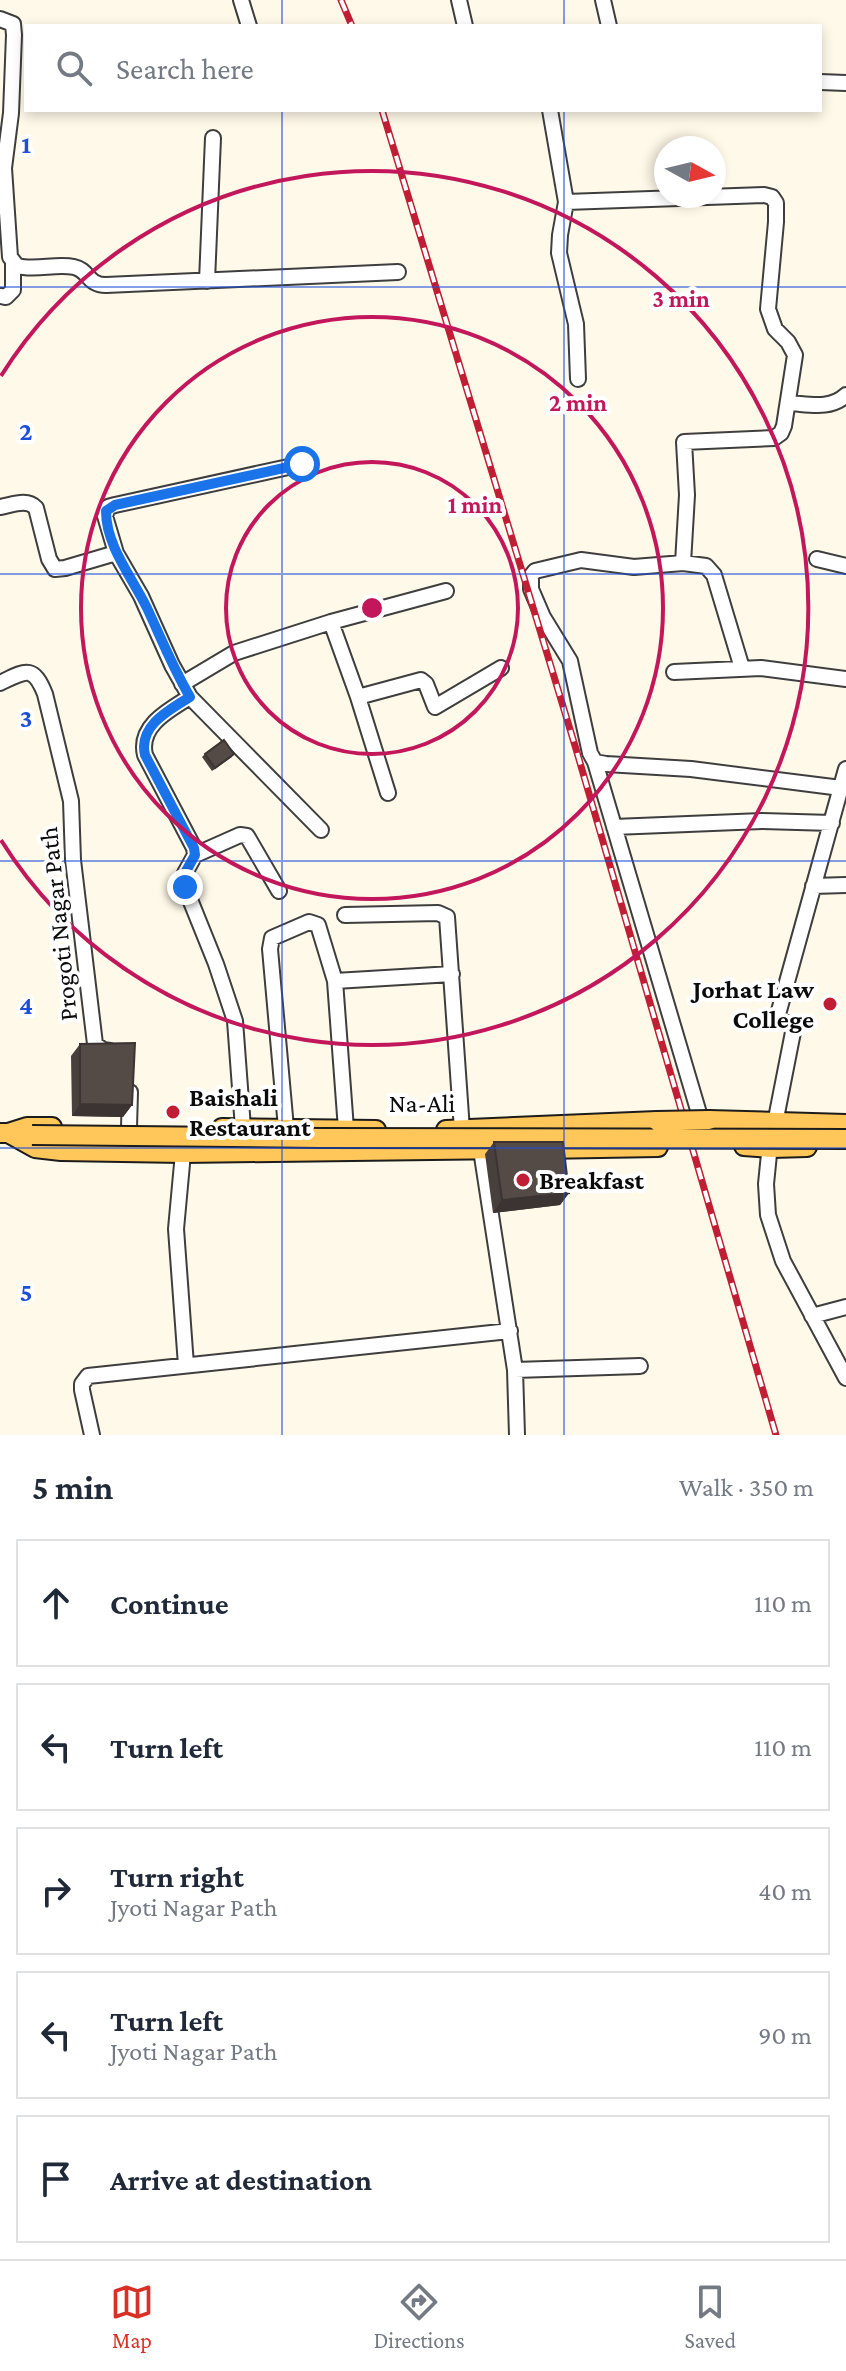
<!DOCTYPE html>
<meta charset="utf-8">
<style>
:root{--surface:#fff;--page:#f6f6f7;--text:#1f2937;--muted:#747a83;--line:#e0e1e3;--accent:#d93025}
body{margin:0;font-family:"Crimson Pro",serif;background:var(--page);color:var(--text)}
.compass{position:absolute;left:654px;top:136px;width:72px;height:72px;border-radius:50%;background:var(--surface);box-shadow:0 4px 12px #0003;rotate:98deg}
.stop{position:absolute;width:24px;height:24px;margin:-18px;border:6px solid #1a73e8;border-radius:50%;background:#fff}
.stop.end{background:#1a73e8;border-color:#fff;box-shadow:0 2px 8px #0008}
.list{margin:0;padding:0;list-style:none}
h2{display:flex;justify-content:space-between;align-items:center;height:104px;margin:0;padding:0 32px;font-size:34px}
h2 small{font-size:26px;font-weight:400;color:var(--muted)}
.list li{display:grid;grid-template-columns:52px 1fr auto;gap:24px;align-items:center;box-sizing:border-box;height:128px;margin:0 16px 16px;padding:0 16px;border:2px solid var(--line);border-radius:0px}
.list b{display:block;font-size:30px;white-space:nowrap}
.list p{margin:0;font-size:26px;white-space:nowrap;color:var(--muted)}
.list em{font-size:26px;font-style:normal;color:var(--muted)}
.icon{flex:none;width:44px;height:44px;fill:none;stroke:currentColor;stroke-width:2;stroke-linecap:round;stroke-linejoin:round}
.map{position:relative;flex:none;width:846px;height:1435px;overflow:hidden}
.search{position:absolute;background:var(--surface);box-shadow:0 4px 12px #0003;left:24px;right:24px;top:24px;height:88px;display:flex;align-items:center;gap:20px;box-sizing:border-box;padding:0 28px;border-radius:0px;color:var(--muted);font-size:30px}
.sheet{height:824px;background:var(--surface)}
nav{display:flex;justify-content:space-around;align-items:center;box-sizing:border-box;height:112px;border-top:2px solid var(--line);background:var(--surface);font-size:22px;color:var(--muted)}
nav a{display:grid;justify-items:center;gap:4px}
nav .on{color:var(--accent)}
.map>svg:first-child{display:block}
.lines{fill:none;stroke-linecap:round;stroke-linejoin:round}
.minor-casing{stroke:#3e3e3e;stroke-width:18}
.major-casing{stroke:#1c1c1c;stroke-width:22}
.minor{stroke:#fff;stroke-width:14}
.major{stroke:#ffc759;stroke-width:18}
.rail-casing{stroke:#c01e35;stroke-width:7}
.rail{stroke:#fff;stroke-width:4;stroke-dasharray:12;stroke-linecap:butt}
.major-bridge-casing{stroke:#1c1c1c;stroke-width:22;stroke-linecap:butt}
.major-bridge{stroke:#ffc759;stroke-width:18}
.wall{fill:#48403d}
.shaded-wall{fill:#3b3432}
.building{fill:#544b47;stroke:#3b3432;stroke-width:2}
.route{stroke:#1a73e8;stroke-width:10}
.grid{fill:none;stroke:#1d4ed8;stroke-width:2;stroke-opacity:0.55}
.ring{fill:none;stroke:#c2185b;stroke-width:4}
.poi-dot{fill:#c01e35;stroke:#fff;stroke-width:3}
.labels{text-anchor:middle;stroke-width:8;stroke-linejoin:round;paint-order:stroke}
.street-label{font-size:26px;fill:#0b0b0b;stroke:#fff}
.poi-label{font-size:26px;font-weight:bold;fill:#0b0b0b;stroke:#fff;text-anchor:start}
.grid-label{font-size:26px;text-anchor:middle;font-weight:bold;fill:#1d4ed8;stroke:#fff;stroke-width:8;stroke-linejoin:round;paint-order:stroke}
.centre{fill:#c2185b;stroke:#fff;stroke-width:4}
.ring-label{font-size:24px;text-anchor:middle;font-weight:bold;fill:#c2185b;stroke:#fff;stroke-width:8;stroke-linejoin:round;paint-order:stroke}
</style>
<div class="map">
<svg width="846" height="1435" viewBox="0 0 846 1435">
<rect width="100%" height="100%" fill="#fff9e9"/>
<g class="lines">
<!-- minor casing -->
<g class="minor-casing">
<path id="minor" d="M241,0L249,26
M459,0L465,26
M603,0L609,26
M0,19L13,24L14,35L11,113L4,168L10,257L17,266C36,271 56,263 74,267C89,270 87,285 106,285L398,272
M820,82L846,83
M550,110L566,202L560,235L559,253L576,324L578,379
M566,202L764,195L772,197L776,203V222L768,309L775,329L788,342L795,355L784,426L781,433L774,438L684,442L687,495L683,563
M207,281L213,138
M0,296L6,297L13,290V263
M788,403C809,404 830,410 846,395
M302,464L115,505L108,507L105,516L116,553L141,596L172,665L190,697L321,830
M0,507C12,505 27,498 36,508L49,559L55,569L65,568L116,553
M817,559L846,566
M331,622L446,591
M742,668L714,575L706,566L683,563L634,567L581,560L535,571L531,576V589L543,617L570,661L590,753L595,762L606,764L691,769L841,788
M674,672L761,668L846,679
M0,683C25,671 33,664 45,694L71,801L73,860L95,1044L103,1050L110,1051
M182,684L234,653L331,622L358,697L388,793
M190,697C169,710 138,726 145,755L194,848L195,855L185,873V887L216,964L235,1021L243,1128
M358,697L421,680L426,684L435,707L501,668
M595,762L701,1120
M846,769L777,1018L794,1027L769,1154L766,1184L768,1215L783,1261L846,1378
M614,827L762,821L832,823
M195,855L240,835L247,836L279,891
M813,886L846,885
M345,915L438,913L447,917L462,1130
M129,1127L130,1092
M286,1128L270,949L272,938L309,922L318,925L335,981
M346,1129L335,981L452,974
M481,1150L515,1370L640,1366
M183,1153L176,1229L186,1365
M812,1316L846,1307
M515,1370L517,1435
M92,1435L82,1390V1384L88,1376L510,1331"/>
</g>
<!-- major casing -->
<g class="major-casing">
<path id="major" d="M709,1120L846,1124
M222,1128L376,1130
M446,1130L657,1121
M0,1133H8L27,1127H52
M8,1133L35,1148L61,1151L183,1153L513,1149
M744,1146L772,1148L807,1147
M542,1149L658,1147"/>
</g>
<!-- minor -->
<use href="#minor" class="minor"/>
<!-- major -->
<use href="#major" class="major"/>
<!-- rail casing -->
<g class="rail-casing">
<path id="rail" d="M341,0L352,26
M382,110L576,749L776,1435"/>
</g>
<!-- rail -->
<use href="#rail" class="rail"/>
<!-- major-bridge casing -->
<g class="major-bridge-casing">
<path id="major-bridge" d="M657,1121L709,1120
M32,1135L320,1138L846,1139"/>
</g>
<!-- major-bridge -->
<use href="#major-bridge" class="major-bridge"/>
</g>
<!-- wall -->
<path class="wall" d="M205,754L232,757L212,771L202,757Z
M80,1044L132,1105L123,1117L72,1116L71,1056Z
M494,1142L569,1193L560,1205L493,1213L485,1154Z"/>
<!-- shaded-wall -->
<path class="shaded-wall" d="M80,1104L132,1105L123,1117L72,1116Z
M569,1193L560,1205L493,1213L502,1200Z"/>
<!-- building -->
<path class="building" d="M224,740L234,754L215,768L205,754Z
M135,1043L132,1105L80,1104V1044Z
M494,1142H563L569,1193L502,1200Z"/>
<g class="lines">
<!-- route -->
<path class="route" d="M185,887V873L195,855L194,848L145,755C138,726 169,710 190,697C173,668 161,638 147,608C132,577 106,546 106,511L115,505L302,464"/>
</g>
<!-- grid -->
<path class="grid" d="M282,0V26M564,0V26M282,110V1435M564,110V1435M0,287H846M0,574H846M0,861H846M0,1148H846"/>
<!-- distance rings -->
<g class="ring">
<circle cx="372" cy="608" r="146"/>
<circle cx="372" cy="608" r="291"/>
<path d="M1 376A437 437 0 1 1 1 840"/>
</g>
<!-- markers -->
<g class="poi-dot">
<circle cx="830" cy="1004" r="8"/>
<circle cx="173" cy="1112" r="8"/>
<circle cx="523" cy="1180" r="8"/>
</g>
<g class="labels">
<!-- street labels -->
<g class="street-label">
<text transform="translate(58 924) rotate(-96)" y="9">Progoti Nagar Path</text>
<text x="422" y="1112">Na-Ali</text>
</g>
<!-- poi labels -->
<g class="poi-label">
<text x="814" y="998" text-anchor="end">Jorhat Law<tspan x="814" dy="30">College</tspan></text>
<text x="189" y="1106">Baishali<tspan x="189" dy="30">Restaurant</tspan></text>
<text x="539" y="1189">Breakfast</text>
</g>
</g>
<g class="grid-label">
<text x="26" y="153">1</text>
<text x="26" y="440">2</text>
<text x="26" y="727">3</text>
<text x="26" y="1014">4</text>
<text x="26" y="1301">5</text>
</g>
<circle cx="372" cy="608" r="12" class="centre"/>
<g class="ring-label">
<text x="681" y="307">3 min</text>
<text x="578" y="411">2 min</text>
<text x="475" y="513">1 min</text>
</g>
</svg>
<svg class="compass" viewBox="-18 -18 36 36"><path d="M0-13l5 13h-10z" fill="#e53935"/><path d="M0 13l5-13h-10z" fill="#747a83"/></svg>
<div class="stop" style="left:302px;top:464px"></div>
<div class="stop end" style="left:185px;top:887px"></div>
<div class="search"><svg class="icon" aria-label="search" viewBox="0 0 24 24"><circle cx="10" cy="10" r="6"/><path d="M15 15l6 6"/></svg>Search here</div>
</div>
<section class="sheet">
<h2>5 min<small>Walk · 350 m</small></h2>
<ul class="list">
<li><svg class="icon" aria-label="ahead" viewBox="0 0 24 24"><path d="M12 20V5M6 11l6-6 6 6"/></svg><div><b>Continue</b></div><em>110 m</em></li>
<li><svg class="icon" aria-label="left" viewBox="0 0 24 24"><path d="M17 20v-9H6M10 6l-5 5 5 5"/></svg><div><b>Turn left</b></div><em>110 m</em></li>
<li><svg class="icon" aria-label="right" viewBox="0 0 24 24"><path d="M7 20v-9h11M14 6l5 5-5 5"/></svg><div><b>Turn right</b><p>Jyoti Nagar Path</p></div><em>40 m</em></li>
<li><svg class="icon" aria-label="left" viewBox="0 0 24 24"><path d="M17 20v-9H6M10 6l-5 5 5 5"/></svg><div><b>Turn left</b><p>Jyoti Nagar Path</p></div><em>90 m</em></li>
<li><svg class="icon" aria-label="arrive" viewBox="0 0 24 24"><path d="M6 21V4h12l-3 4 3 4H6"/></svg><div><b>Arrive at destination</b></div></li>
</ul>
</section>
<nav>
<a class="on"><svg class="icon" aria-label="map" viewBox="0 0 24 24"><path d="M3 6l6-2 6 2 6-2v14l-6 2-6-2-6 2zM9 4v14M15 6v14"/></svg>Map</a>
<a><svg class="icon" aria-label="directions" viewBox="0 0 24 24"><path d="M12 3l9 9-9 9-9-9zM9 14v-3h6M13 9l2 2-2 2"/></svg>Directions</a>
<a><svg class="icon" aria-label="saved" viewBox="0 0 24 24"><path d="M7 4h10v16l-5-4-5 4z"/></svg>Saved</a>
</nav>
